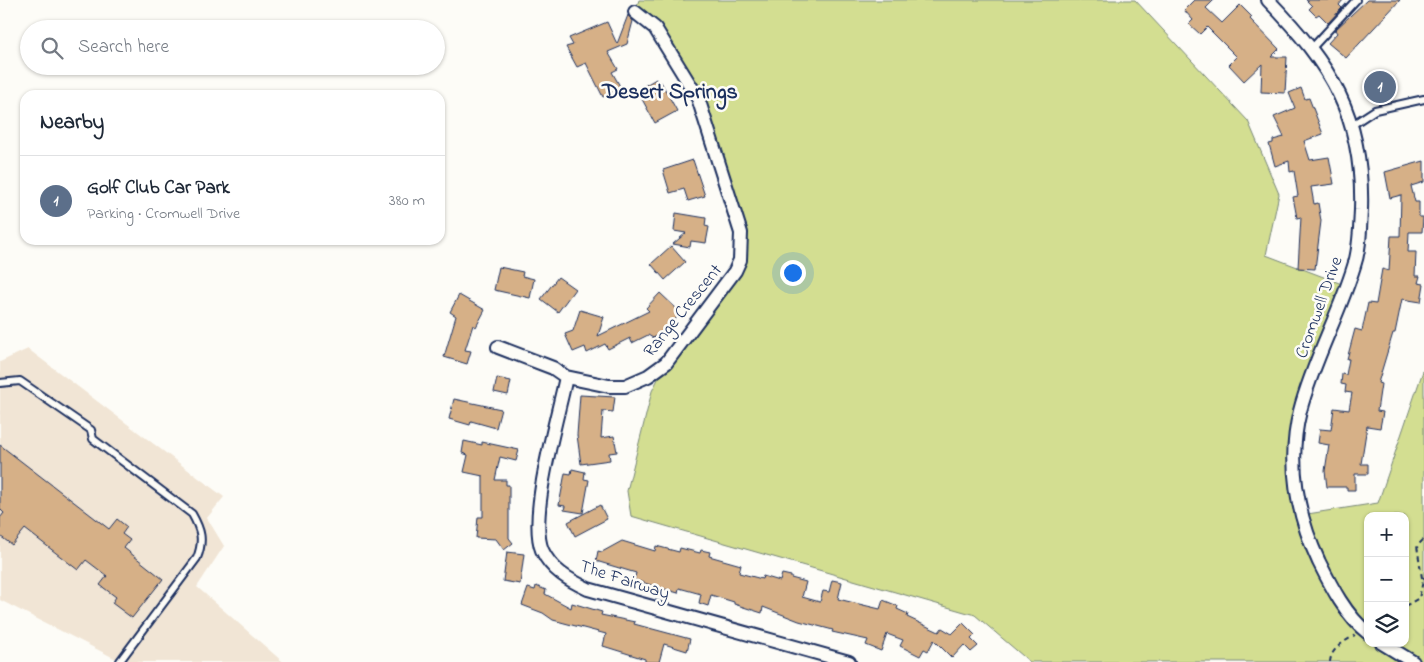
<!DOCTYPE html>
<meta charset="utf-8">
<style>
:root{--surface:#fff;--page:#f2f2f3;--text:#1f2937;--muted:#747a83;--line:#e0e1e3;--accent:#1a73e8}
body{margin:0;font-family:"Indie Flower",sans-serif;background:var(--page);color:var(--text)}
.controls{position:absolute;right:15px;bottom:15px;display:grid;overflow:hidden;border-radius:10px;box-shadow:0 1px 4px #0004}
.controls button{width:45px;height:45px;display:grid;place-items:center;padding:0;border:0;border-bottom:1px solid var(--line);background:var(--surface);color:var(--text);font:25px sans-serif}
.you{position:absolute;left:792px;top:272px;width:18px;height:18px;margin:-12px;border:4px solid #fff;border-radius:50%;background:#1a73e8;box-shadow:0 0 0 8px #1a73e833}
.badge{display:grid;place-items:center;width:32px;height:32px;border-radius:50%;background:var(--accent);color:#fff;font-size:16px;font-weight:700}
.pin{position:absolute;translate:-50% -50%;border:2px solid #fff;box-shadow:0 1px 5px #0006}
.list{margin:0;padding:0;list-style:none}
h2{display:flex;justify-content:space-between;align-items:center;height:65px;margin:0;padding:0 20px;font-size:21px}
h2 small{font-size:16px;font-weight:400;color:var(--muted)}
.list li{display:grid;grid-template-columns:32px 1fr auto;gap:15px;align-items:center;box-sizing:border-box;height:90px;padding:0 20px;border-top:1px solid var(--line)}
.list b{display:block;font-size:19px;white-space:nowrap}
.list p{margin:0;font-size:16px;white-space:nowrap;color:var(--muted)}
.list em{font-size:16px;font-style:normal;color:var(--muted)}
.icon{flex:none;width:28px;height:28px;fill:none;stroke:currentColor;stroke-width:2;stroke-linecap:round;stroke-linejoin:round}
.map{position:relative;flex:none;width:1424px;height:662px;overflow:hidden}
.search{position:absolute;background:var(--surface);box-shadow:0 1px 4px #0004;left:20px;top:20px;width:425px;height:55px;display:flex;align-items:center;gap:12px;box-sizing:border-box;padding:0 18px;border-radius:28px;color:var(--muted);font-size:19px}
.panel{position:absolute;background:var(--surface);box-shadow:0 1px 4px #0004;left:20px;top:90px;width:425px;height:155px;border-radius:15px}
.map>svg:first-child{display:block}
.built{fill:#f1e5d5}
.green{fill:#d3de91;stroke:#778678;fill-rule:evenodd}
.building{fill:#d6b087;stroke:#1b2f5e}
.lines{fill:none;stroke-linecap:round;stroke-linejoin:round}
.lane-casing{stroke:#1b2f5e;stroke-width:10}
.street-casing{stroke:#1b2f5e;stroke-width:16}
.path{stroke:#1b2f5e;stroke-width:2;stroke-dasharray:5 4;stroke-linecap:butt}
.lane{stroke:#fdfcf7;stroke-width:6}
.street{stroke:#fdfcf7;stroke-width:12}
.labels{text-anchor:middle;stroke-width:5;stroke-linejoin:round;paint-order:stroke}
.street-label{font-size:18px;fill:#1b2f5e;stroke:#fdfcf7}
.district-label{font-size:22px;font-weight:bold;fill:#1b2f5e;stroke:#fdfcf7}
</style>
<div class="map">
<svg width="1424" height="662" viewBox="0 0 1424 662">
<rect width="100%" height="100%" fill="#fdfcf7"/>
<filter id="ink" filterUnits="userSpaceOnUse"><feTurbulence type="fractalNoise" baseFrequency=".02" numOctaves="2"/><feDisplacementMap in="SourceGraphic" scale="10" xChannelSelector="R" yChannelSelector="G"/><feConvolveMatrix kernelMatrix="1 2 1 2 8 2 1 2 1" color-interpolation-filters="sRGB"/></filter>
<g filter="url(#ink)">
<!-- built -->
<path class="built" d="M28,349L224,497L207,518L224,546L197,587L283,662H122L0,600V362Z"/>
<!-- green -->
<path class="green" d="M639,0H1135L1248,121L1279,194L1266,255L1347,286L1300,413L1301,515L1378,503L1424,368V662H1030L975,615L631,516L627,491L652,391L666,363L730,280L741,241L687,79L635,12ZM1368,516H1405V643H1368Z"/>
<!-- building -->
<path class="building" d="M1194,0H1214L1206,8L1222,23L1240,5L1252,17L1250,19L1279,49L1271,57H1287L1285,93L1261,92L1262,64L1244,81L1229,65L1237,57L1207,27L1200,34L1189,24L1193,20L1184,10Z
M1306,0H1343L1339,5L1342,8L1328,23L1319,14L1316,16L1309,9L1312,6Z
M1367,0H1400L1346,58L1328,43L1337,33L1335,30Z
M628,15L633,21L627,44L608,52L618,69L612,72L621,88L603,97L586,63L577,67L566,47L573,45L569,38L607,22L617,44Z
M656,79L658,84L661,82L677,111L655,123L637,90Z
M1301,88L1305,99L1309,98L1323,134L1304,141L1310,160L1329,157L1334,184L1311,187L1314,204L1318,203L1321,221L1315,269L1298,268L1301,217L1297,218L1293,197L1298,196L1294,171L1290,172L1289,161L1275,166L1269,144L1273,143V140L1284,137L1274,117L1295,108L1289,93Z
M693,160L705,196L688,201L684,189L670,193L663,170Z
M1424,161V182L1411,186L1415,202H1419V217H1423L1422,232H1409L1408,252H1416L1415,276H1420L1418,283L1424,284L1421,302L1402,299L1395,333H1393L1378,383L1381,384L1377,411L1383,412L1380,428L1367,426L1361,464H1368V474H1355V490H1347V487H1327L1325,471L1329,445L1318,443L1320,429L1331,430L1334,408L1349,410L1352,393L1345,392L1346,385L1341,384L1342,374L1346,375L1349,359H1347L1355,329L1362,331L1368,303L1376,304L1382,269L1389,271L1391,236H1400L1401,195L1390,198L1385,172Z
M676,213L706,218L705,226L709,227L706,243L691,241L690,247L673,244L686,233L674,231Z
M671,246L685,262L665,280L651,264Z
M499,267L523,272L522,276L534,279L530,298L494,290Z
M558,277L575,289L558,312L541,299Z
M660,293L678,310L675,313L678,316L664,332L653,338L648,335L632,343L630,338L608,349L605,344L587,353L585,347L573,352L565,334L573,331L580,310L604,317L598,336L649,311L646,308Z
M459,295L485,310L476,327L473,325L465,350L471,351L467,364L444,357L456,316L450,312Z
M497,378L511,381L508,395L494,392Z
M580,395L615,397L613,412L603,411L601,438L614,436L617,452L609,453L610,460L581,464L577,435Z
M454,399L501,409L496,428L471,421L470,425L449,419Z
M464,441L482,445V442L519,450L516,461L500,457L495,480H506V485H509V538L513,543L504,550L496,539L476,538L478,517H483V476L464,472L468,455L462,453Z
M0,445L109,529L117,519L127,527L122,534L130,540L124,548L163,579L132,618L112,603L116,597L100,585L107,576L86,560L78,570L25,529L12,545L0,536V518L4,513L0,509Z
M572,469L585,472L584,479L589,480L583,513L564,510L565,506L559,505L565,473L571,474Z
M600,505L607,519L575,536L568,522Z
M622,541L655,551L656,546L679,552L680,548L700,553L701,550L710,552L709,556L741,565L739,573L762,579L763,576L780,581L782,574L791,576V578L806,582L802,597L820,602L823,591L829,592L832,580L842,582L838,599L880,609L883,600L898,606L897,609L908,614L907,617L939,632L942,628L952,634L963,623L975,635L971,639L978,646L971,652L964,645L952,658L934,640L928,651L924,649L920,656L900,646L903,640L887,634L881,651L866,645L868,640L832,632L833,630L799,621L763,607L762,613L734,604V602L711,595L708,606L699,603L701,594L679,588L678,593L634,580L636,573L596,561L598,551L602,552Z
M507,552L524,554L520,584L503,581Z
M536,586L546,590L545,594L571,608L572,603L602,612L601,615L635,622L634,624L690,639L687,651L664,644L659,662H645V659L603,646L606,634L553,620L543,613L522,605L528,588L535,590Z"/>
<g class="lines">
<!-- lane casing -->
<g class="lane-casing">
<path id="lane" d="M1312,48L1356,0
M1352,125L1375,110L1424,99
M0,383L20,381L91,430L93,439L192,514C201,530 204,540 197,558L120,661"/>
</g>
<!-- street casing -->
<g class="street-casing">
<path id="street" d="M1268,0C1331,65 1364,117 1361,210C1360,228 1360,249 1354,266C1339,315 1313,361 1300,411C1287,462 1297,515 1319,562C1331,586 1346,616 1368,633
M498,347L553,368L566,377L609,386H625L648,376L666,363L735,271L740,260L741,233L698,98L655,28L635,12
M566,377C558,416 528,516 542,550C551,570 569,580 588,589L849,662
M1382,643L1413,662"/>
</g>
<!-- path -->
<path class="path" d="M1422,578L1417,546L1424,539
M1405,606L1419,598L1424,577
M1330,662C1331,648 1344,642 1355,635"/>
<!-- lane -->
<use href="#lane" class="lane"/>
<!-- street -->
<use href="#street" class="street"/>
</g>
</g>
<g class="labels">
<!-- street labels -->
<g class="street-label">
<text transform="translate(1318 307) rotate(-70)" y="6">Cromwell Drive</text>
<text transform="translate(682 310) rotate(-51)" y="6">Range Crescent</text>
<text transform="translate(625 579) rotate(18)" y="6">The Fairway</text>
</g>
<!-- district labels -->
<g class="district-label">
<text x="670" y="98">Desert Springs</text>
</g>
</g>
</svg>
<div class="controls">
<button>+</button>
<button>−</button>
<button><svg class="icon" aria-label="layers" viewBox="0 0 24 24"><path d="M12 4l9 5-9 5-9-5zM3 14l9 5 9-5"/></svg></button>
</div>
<div class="you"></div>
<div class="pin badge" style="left:1380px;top:87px;background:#5c6f8a">1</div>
<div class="search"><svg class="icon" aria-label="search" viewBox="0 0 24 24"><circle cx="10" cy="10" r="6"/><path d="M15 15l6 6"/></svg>Search here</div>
<section class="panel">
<h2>Nearby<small></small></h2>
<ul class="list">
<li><span class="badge" style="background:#5c6f8a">1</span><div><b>Golf Club Car Park</b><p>Parking · Cromwell Drive</p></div><em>380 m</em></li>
</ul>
</section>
</div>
